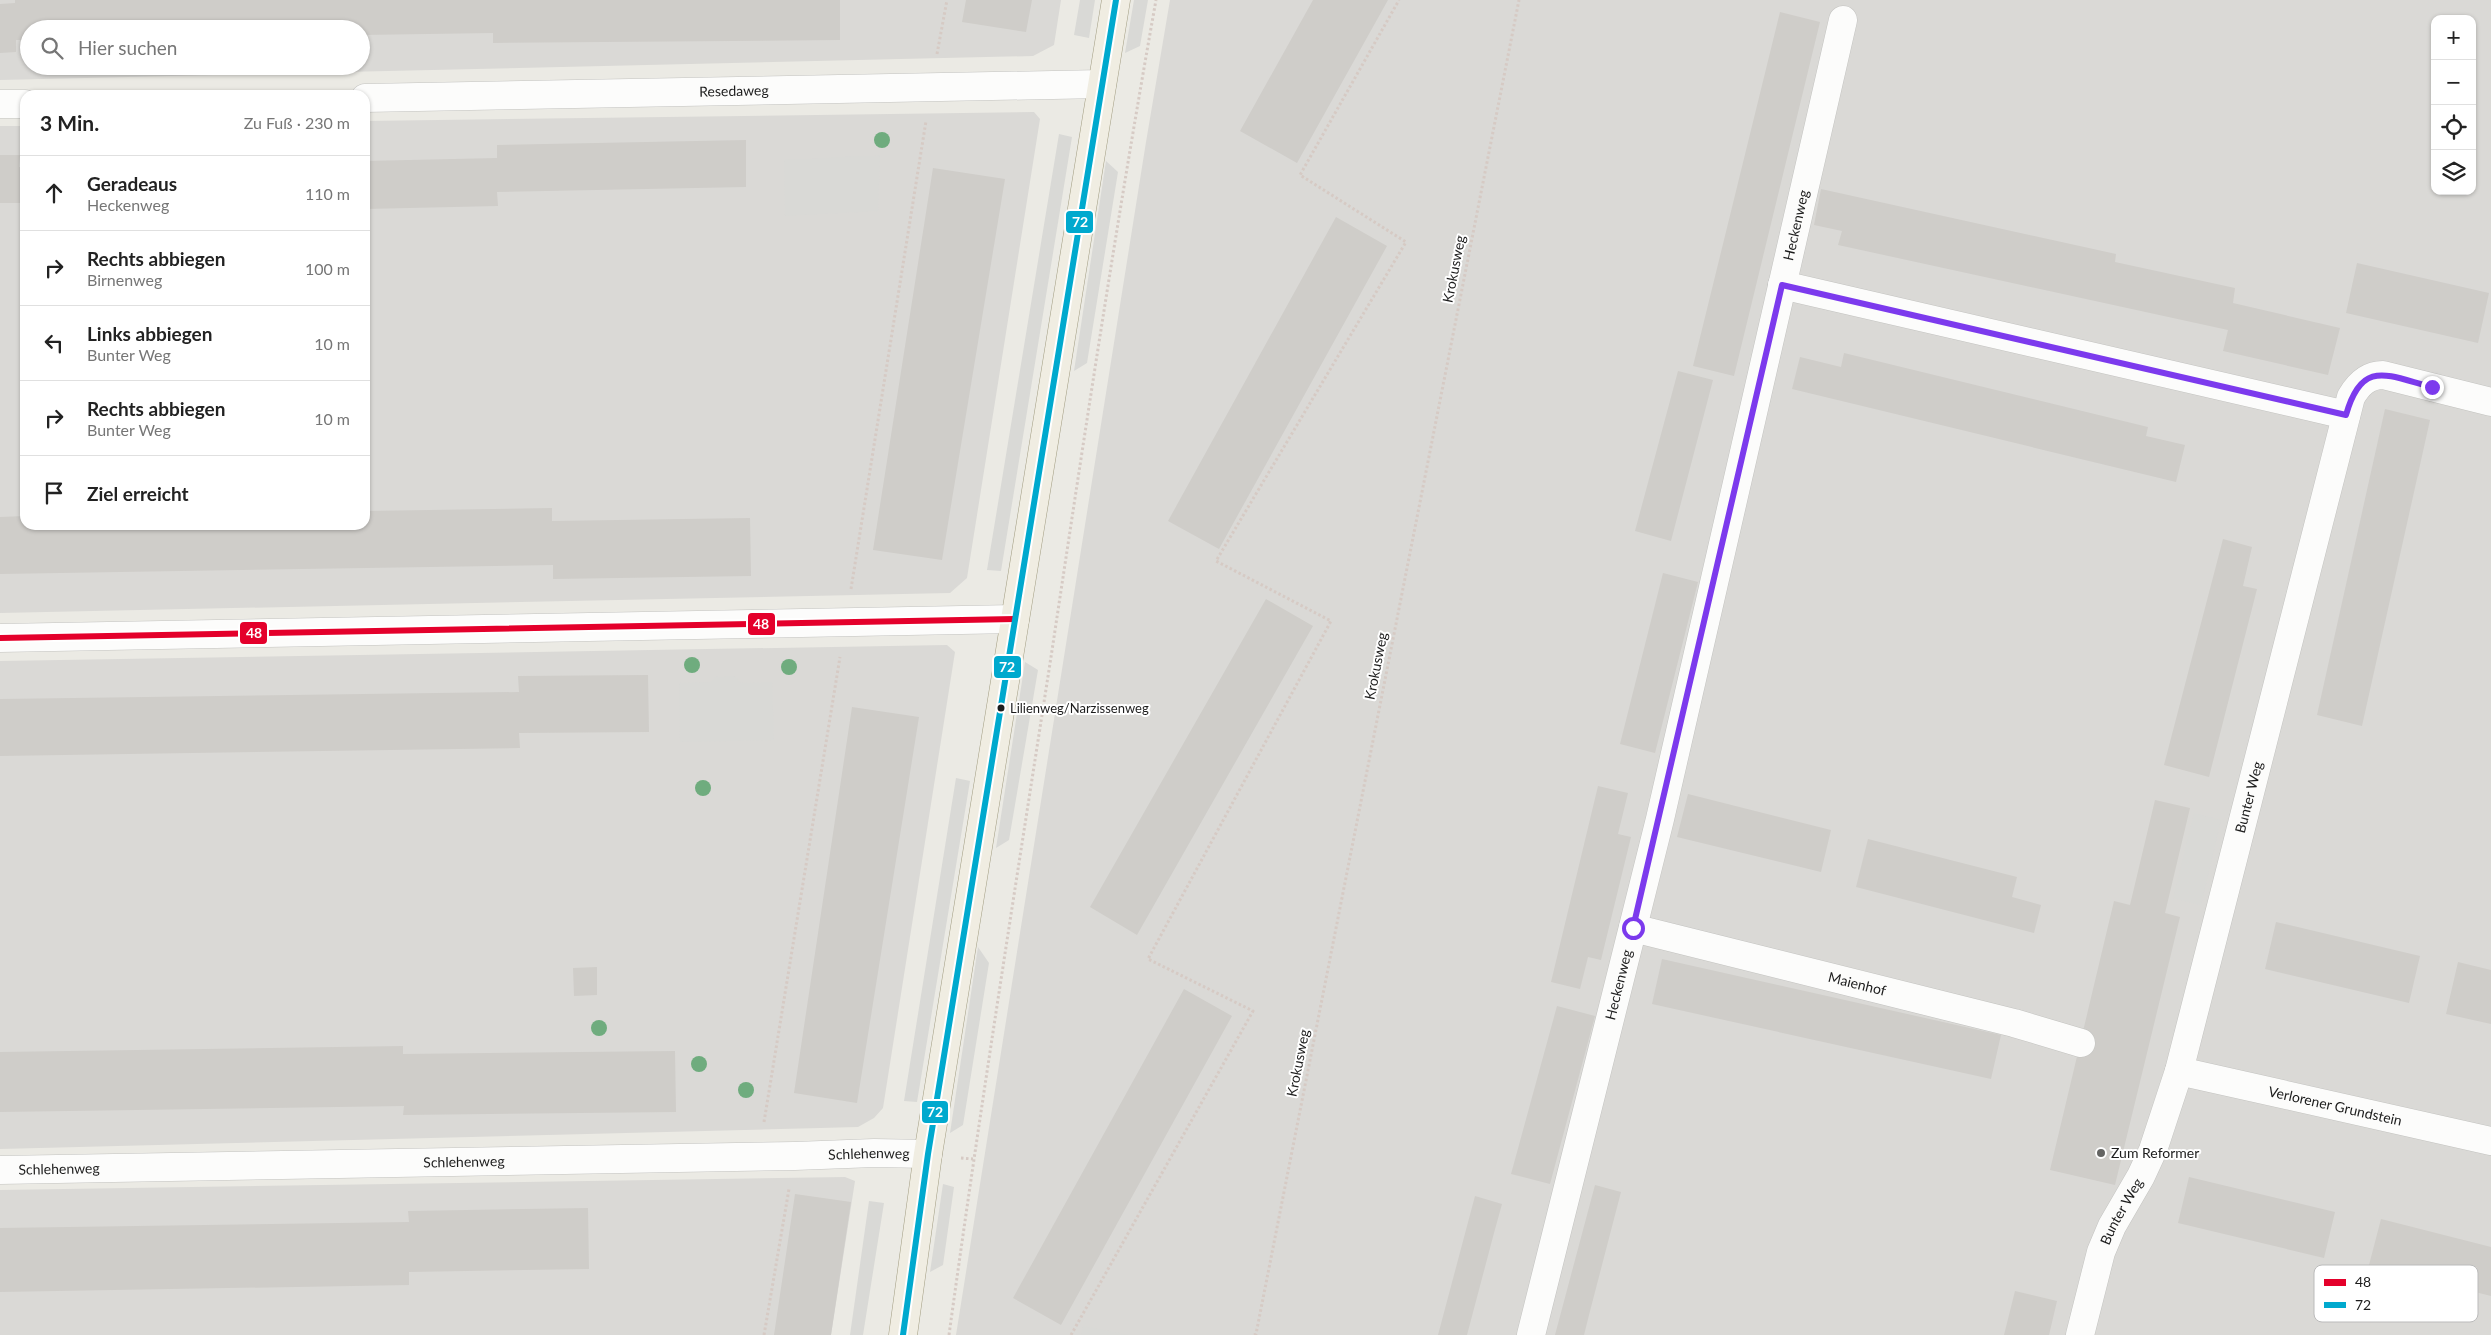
<!DOCTYPE html>
<html lang="de">
<meta charset="utf-8">
<style>
:root{--surface:#fff;--page:#f2f2f2;--text:#222;--muted:#767676;--line:#e0e0e0}
body{margin:0;font-family:Lato,sans-serif;background:var(--page);color:var(--text)}
.controls{position:absolute;right:15px;top:15px;display:grid;overflow:hidden;border-radius:10px;box-shadow:0 1px 4px #0004}
.controls button{width:45px;height:45px;display:grid;place-items:center;padding:0;border:0;border-bottom:1px solid var(--line);background:var(--surface);color:var(--text);font:25px sans-serif}
.stop{position:absolute;width:15px;height:15px;margin:-11px;border:4px solid #7c3aed;border-radius:50%;background:#fff}
.stop.end{background:#7c3aed;border-color:#fff;box-shadow:0 1px 5px #0008}
.list{margin:0;padding:0;list-style:none}
h2{display:flex;justify-content:space-between;align-items:center;height:65px;margin:0;padding:0 20px;font-size:21px}
h2 small{font-size:16px;font-weight:400;color:var(--muted)}
.list li{display:grid;grid-template-columns:32px 1fr auto;gap:15px;align-items:center;box-sizing:border-box;height:75px;padding:0 20px;border-top:1px solid var(--line)}
.list b{display:block;font-size:19px;white-space:nowrap}
.list p{margin:0;font-size:16px;white-space:nowrap;color:var(--muted)}
.list em{font-size:16px;font-style:normal;color:var(--muted)}
.icon{flex:none;width:28px;height:28px;fill:none;stroke:currentColor;stroke-width:2;stroke-linecap:round;stroke-linejoin:round}
.map{position:relative;flex:none;width:2491px;height:1335px;overflow:hidden}
.search{position:absolute;background:var(--surface);box-shadow:0 1px 4px #0004;left:20px;top:20px;width:350px;height:55px;display:flex;align-items:center;gap:12px;box-sizing:border-box;padding:0 18px;border-radius:28px;color:var(--muted);font-size:19px}
.panel{position:absolute;background:var(--surface);box-shadow:0 1px 4px #0004;left:20px;top:90px;width:350px;height:440px;border-radius:15px}
.map>svg:first-child{display:block}
.residential{fill:#dad9d6;fill-rule:evenodd}
.parking{fill:#d9d9d6}
.building{fill:#cfcdc9}
.lines{fill:none;stroke-linecap:round;stroke-linejoin:round}
.minor-casing{stroke:#c3c3c0;stroke-width:29}
.major-casing{stroke:#a19c81;stroke-width:29}
.path{stroke:#d6cac4;stroke-width:3;stroke-dasharray:2.5 2.5;stroke-linecap:butt}
.minor{stroke:#fcfcfb;stroke-width:28}
.major{stroke:#f0ede2;stroke-width:28}
.bus-1-casing{stroke:#fff;stroke-width:10}
.bus-2-casing{stroke:#fff;stroke-width:10}
.bus-1{stroke:#e4002b;stroke-width:6}
.bus-2{stroke:#00a9ce;stroke-width:6}
.tree{fill:#6fac7e}
.route{stroke:#7c3aed;stroke-width:6}
.bus-dot{fill:#1c1c1c;stroke:#fff;stroke-width:2}
.poi-dot{fill:#646462;stroke:#fff;stroke-width:2}
.labels{text-anchor:middle;stroke-width:4;stroke-linejoin:round;paint-order:stroke}
.bus-label{font-size:13px;fill:#1c1c1c;stroke:#fff;text-anchor:start}
.street-label{font-size:14px;fill:#1c1c1c;stroke:#fff}
.poi-label{font-size:14px;fill:#1c1c1c;stroke:#fff;text-anchor:start}
.key{fill:#fff;stroke:#bbb;stroke-width:1}
.key-label{font-size:14px;fill:#1c1c1c}
.line-badge{stroke:#fff;stroke-width:2}
.badge-label{font-size:14px;text-anchor:middle;font-weight:bold;fill:#fff}
</style>
<div class="map">
<svg width="2491" height="1335" viewBox="0 0 2491 1335">
<rect width="100%" height="100%" fill="#ebeae4"/>
<!-- residential -->
<path class="residential" d="M0,0H1061L1054,45L1033,56L0,80ZM29,29H361V66H29Z
M1170,0H2491V1335H956L1146,142ZM2435,19H2472V191H2435Z
M1034,112L1040,119L967,578L950,593L0,613V126H25V525H365V121Z
M947,645L955,652L883,1108L874,1118L858,1127L0,1149V661Z
M845,1177L855,1181L831,1335H0V1190Z"/>
<!-- parking -->
<path class="parking" d="M1080,0H1095L1089,38L1074,35Z
M1134,0H1148L1140,46L1125,53Z
M1059,134L1072,137L1001,571L987,570Z
M880,155L878,211L785,216L784,160Z
M1106,161L1118,172L1087,363L1074,371Z
M1025,662L1038,670L1009,840L996,848Z
M735,676L741,683L772,682L774,740L680,742L679,683L710,682L715,677Z
M956,778L970,781L917,1102L904,1101Z
M2194,813L2221,820L2201,905L2173,898Z
M978,947L989,963L963,1125L950,1133Z
M943,1184L954,1187L943,1265L930,1272Z
M869,1201L884,1203L863,1335H850Z
M1083,1326L1129,1335H1081Z"/>
<!-- building -->
<path class="building" d="M15,0H840V40L493,43V33L361,35V29H29V40H16V52L0,53V4L15,3Z
M966,0H1032L1026,32L962,22Z
M1313,0H1388L1297,163L1240,131Z
M1780,12L1820,22L1734,376L1693,366Z
M746,140V187L497,192L498,206L365,209V161L497,158V145Z
M0,155H20L19,167H25V215H20V203H0Z
M933,168L1005,179L942,560L873,550Z
M1821,189L2116,254L2115,262L2235,288L2233,303L2340,328L2328,375L2223,351L2228,330L1838,245L1842,231L1814,225Z
M1336,217L1387,246L1219,549L1168,521Z
M2357,263L2489,293L2478,343L2346,313Z
M1844,353L2148,427L2146,436L2185,445L2176,482L1792,389L1800,357L1841,367Z
M1678,371L1713,380L1671,541L1635,531Z
M2385,409L2430,420L2362,726L2317,715Z
M552,508V521L750,518L751,576L553,579V565L0,574V517L25,516V525H365V511Z
M2223,539L2252,547L2243,586L2257,589L2209,777L2164,765Z
M1663,573L1698,582L1655,753L1620,744Z
M1266,599L1313,626L1137,935L1090,907Z
M648,675L649,732L519,733L520,748L0,756V699L519,692L518,676Z
M852,707L919,717L857,1103L794,1093Z
M1598,786L1628,793L1618,834L1631,837L1601,960L1588,957L1580,989L1551,982Z
M1688,794L1831,830L1821,872L1677,837Z
M2155,800L2190,808L2165,913L2180,917L2115,1185L2050,1170L2114,901L2130,905Z
M1868,839L2017,877L2012,897L2041,905L2034,933L1856,887Z
M2276,922L2420,956L2409,1003L2265,969Z
M1662,959L2001,1035L1991,1079L1652,1004Z
M2458,962L2491,970V1024L2446,1014Z
M597,967V995L574,996L573,968Z
M1184,989L1232,1016L1061,1325L1013,1298Z
M1557,1006L1595,1016L1550,1184L1511,1174Z
M403,1046V1054L675,1051L676,1112L403,1115L404,1106L0,1112V1052Z
M2189,1177L2335,1212L2324,1258L2178,1223Z
M1595,1185L1621,1192L1589,1315L1584,1335H1555Z
M795,1194L851,1202L831,1335H774Z
M1475,1196L1502,1204L1494,1233L1467,1335H1438Z
M588,1208L589,1269L409,1272V1285L0,1292V1228L409,1222L408,1211Z
M2381,1219L2491,1247V1296L2369,1265Z
M2015,1291L2057,1301L2049,1335H2004Z"/>
<g class="lines">
<!-- minor casing -->
<g class="minor-casing">
<g id="minor">
<path id="s1" d="M365,98L1102,84"/>
<path d="M0,104H25"/>
<path d="M1782,285L2346,415"/>
<path d="M0,638L1015,619"/>
<path id="s2" d="M1633,928L2014,1023L2081,1043"/>
<path id="s3" d="M2179,1071L2491,1141"/>
<path id="s4" d="M0,1170L795,1156L874,1153L928,1154"/>
<path id="s5" d="M1531,1335L1660,819L1843,20"/>
<path id="s6" d="M2080,1335L2101,1252L2112,1226L2141,1176L2153,1150L2179,1071L2351,397C2358,385 2367,375 2383,375L2491,402"/>
</g>
</g>
<!-- major casing -->
<g class="major-casing">
<path id="major" d="M903,1335L928,1154L1116,0"/>
</g>
<!-- path -->
<path class="path" d="M937,54L947,0
M851,589L926,121
M764,1122L840,657
M961,1158L973,1159
M764,1335L789,1189
M949,1335C980,1109 1016,883 1051,657C1084,438 1117,218 1156,0
M1071,1335L1253,1011L1148,959L1331,621L1216,561L1406,242L1300,175L1399,0
M1254,1335L1256,1334L1519,0"/>
<!-- minor -->
<use href="#minor" class="minor"/>
<!-- major -->
<use href="#major" class="major"/>
<!-- bus-1 casing -->
<g class="bus-1-casing">
<path id="bus-1" d="M0,638L1015,619"/>
</g>
<!-- bus-2 casing -->
<g class="bus-2-casing">
<path id="bus-2" d="M903,1335L928,1154L1116,0"/>
</g>
<!-- bus-1 -->
<use href="#bus-1" class="bus-1"/>
<!-- bus-2 -->
<use href="#bus-2" class="bus-2"/>
</g>
<!-- trees -->
<g class="tree">
<circle cx="882" cy="140" r="8"/>
<circle cx="692" cy="665" r="8"/>
<circle cx="789" cy="667" r="8"/>
<circle cx="703" cy="788" r="8"/>
<circle cx="599" cy="1028" r="8"/>
<circle cx="699" cy="1064" r="8"/>
<circle cx="746" cy="1090" r="8"/>
</g>
<g class="lines">
<!-- route -->
<path class="route" d="M1633,928L1782,285L2346,415C2362,358 2388,376 2432,387"/>
</g>
<!-- markers -->
<circle class="bus-dot" cx="1001" cy="708" r="4.5"/>
<circle class="poi-dot" cx="2101" cy="1153" r="5"/>
<g class="labels">
<!-- bus labels -->
<g class="bus-label">
<text x="1010" y="713">Lilienweg/Narzissenweg</text>
</g>
<!-- street labels -->
<g class="street-label">
<text dy="5" stroke="none"><textPath href="#s1" startOffset="369">Resedaweg</textPath></text>
<text dy="5" stroke="none"><textPath href="#s5" startOffset="1141">Heckenweg</textPath></text>
<text transform="translate(1454 269) rotate(-79)" y="5">Krokusweg</text>
<text transform="translate(1376 666) rotate(-79)" y="5">Krokusweg</text>
<text dy="5" stroke="none"><textPath href="#s6" startOffset="566">Bunter Weg</textPath></text>
<text dy="5" stroke="none"><textPath href="#s2" startOffset="231">Maienhof</textPath></text>
<text dy="5" stroke="none"><textPath href="#s5" startOffset="361">Heckenweg</textPath></text>
<text transform="translate(1298 1063) rotate(-79)" y="5">Krokusweg</text>
<text dy="5" stroke="none"><textPath href="#s3" startOffset="160">Verlorener Grundstein</textPath></text>
<text dy="5" stroke="none"><textPath href="#s4" startOffset="869">Schlehenweg</textPath></text>
<text dy="5" stroke="none"><textPath href="#s4" startOffset="464">Schlehenweg</textPath></text>
<text dy="5" stroke="none"><textPath href="#s4" startOffset="59">Schlehenweg</textPath></text>
<text dy="5" stroke="none"><textPath href="#s6" startOffset="131">Bunter Weg</textPath></text>
</g>
<!-- poi labels -->
<g class="poi-label">
<text x="2111" y="1158">Zum Reformer</text>
</g>
</g>
<!-- legend -->
<rect x="2314" y="1265" width="164" height="57" rx="8" class="key"/>
<rect x="2324" y="1279" width="22" height="7" fill="#e4002b"/>
<rect x="2324" y="1302" width="22" height="6" fill="#00a9ce"/>
<g class="key-label">
<text x="2355" y="1287">48</text>
<text x="2355" y="1310">72</text>
</g>
<g class="line-badge">
<rect x="1065" y="210" width="29" height="24" rx="5" fill="#00a9ce"/>
<rect x="747" y="612" width="29" height="24" rx="5" fill="#e4002b"/>
<rect x="239" y="621" width="29" height="24" rx="5" fill="#e4002b"/>
<rect x="993" y="655" width="29" height="24" rx="5" fill="#00a9ce"/>
<rect x="921" y="1100" width="28" height="24" rx="5" fill="#00a9ce"/>
</g>
<g class="badge-label">
<text x="1080" y="227">72</text>
<text x="761" y="629">48</text>
<text x="254" y="638">48</text>
<text x="1007" y="672">72</text>
<text x="935" y="1117">72</text>
</g>
</svg>
<div class="controls">
<button>+</button>
<button>−</button>
<button><svg class="icon" aria-label="locate" viewBox="0 0 24 24"><circle cx="12" cy="12" r="6"/><path d="M12 2v4M12 18v4M2 12h4M18 12h4"/></svg></button>
<button><svg class="icon" aria-label="layers" viewBox="0 0 24 24"><path d="M12 4l9 5-9 5-9-5zM3 14l9 5 9-5"/></svg></button>
</div>
<div class="stop" style="left:1633px;top:928px"></div>
<div class="stop end" style="left:2432px;top:387px"></div>
<div class="search"><svg class="icon" aria-label="search" viewBox="0 0 24 24"><circle cx="10" cy="10" r="6"/><path d="M15 15l6 6"/></svg>Hier suchen</div>
<section class="panel">
<h2>3 Min.<small>Zu Fuß · 230 m</small></h2>
<ul class="list">
<li><svg class="icon" aria-label="ahead" viewBox="0 0 24 24"><path d="M12 20V5M6 11l6-6 6 6"/></svg><div><b>Geradeaus</b><p>Heckenweg</p></div><em>110 m</em></li>
<li><svg class="icon" aria-label="right" viewBox="0 0 24 24"><path d="M7 20v-9h11M14 6l5 5-5 5"/></svg><div><b>Rechts abbiegen</b><p>Birnenweg</p></div><em>100 m</em></li>
<li><svg class="icon" aria-label="left" viewBox="0 0 24 24"><path d="M17 20v-9H6M10 6l-5 5 5 5"/></svg><div><b>Links abbiegen</b><p>Bunter Weg</p></div><em>10 m</em></li>
<li><svg class="icon" aria-label="right" viewBox="0 0 24 24"><path d="M7 20v-9h11M14 6l5 5-5 5"/></svg><div><b>Rechts abbiegen</b><p>Bunter Weg</p></div><em>10 m</em></li>
<li><svg class="icon" aria-label="arrive" viewBox="0 0 24 24"><path d="M6 21V4h12l-3 4 3 4H6"/></svg><div><b>Ziel erreicht</b></div></li>
</ul>
</section>
</div>
